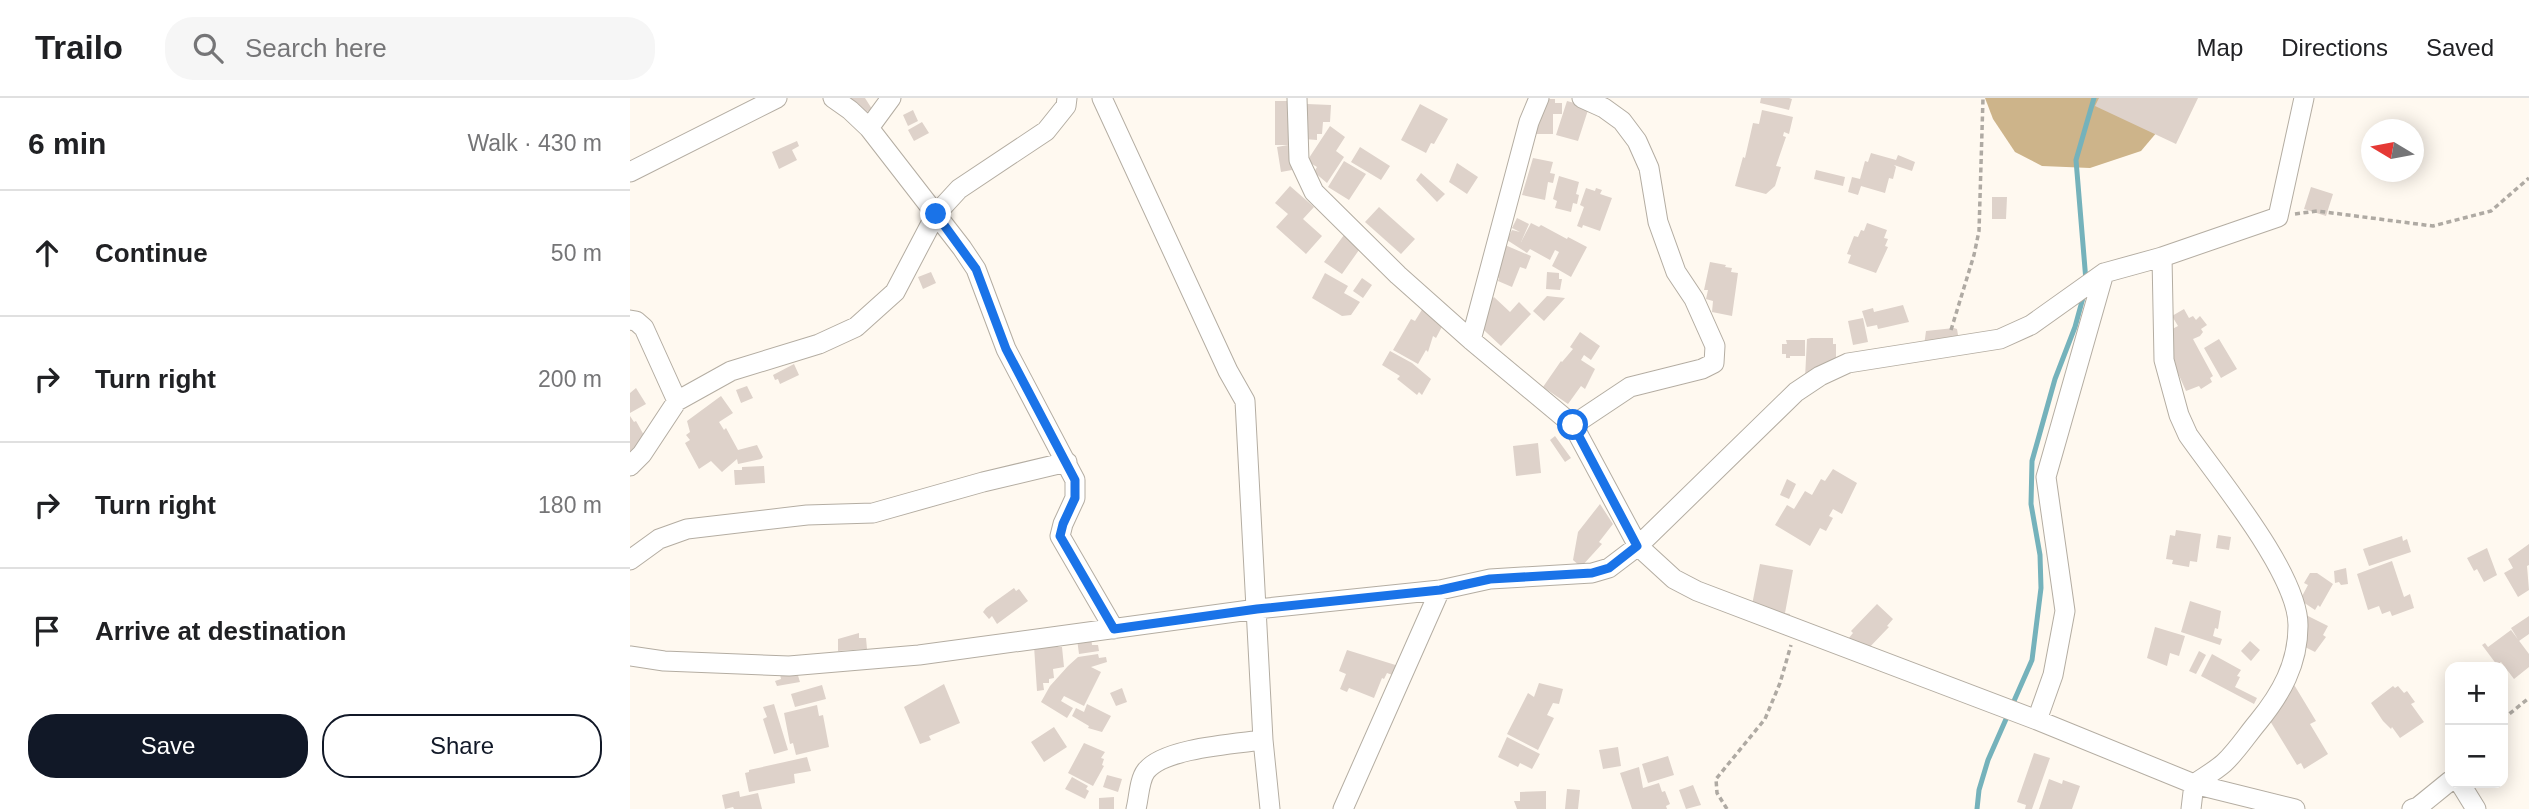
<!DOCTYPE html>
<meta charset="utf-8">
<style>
:root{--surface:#fff;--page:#f6f6f6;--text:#202124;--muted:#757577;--line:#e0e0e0;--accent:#111827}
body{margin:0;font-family:Helvetica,sans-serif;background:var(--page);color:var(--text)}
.controls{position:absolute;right:21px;bottom:21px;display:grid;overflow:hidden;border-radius:14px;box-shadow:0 4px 18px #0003}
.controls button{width:63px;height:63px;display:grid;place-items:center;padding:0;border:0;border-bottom:2px solid var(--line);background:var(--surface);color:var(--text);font:35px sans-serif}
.compass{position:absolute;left:1731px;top:21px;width:63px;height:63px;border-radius:50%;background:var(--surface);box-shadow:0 4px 18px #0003;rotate:280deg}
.stop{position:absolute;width:21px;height:21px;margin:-16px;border:5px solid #1a73e8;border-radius:50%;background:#fff}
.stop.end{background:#1a73e8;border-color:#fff;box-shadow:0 2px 7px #0008}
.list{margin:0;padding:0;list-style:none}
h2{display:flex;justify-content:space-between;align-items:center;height:91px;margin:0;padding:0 28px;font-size:30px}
h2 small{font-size:23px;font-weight:400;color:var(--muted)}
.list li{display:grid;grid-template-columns:46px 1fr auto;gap:21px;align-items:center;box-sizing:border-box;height:126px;padding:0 28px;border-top:2px solid var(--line)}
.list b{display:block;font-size:26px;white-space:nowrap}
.list em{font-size:23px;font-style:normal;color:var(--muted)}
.actions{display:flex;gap:14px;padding:21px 28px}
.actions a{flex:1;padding:16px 0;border:2px solid var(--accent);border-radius:28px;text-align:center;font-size:24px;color:var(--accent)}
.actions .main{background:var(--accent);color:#fff}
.icon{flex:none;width:38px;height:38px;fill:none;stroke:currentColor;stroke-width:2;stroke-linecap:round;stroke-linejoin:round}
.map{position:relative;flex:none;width:1899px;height:711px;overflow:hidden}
header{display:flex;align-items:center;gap:42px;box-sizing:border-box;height:98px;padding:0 35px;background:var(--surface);border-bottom:2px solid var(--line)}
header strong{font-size:33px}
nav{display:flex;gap:38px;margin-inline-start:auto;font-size:24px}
.search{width:490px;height:63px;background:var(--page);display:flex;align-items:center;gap:18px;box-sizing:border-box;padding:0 24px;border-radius:28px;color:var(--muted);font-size:26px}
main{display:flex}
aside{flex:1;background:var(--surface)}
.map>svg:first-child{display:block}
.forest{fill:#cdb48a}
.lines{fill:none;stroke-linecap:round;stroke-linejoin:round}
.stream{stroke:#75b2bb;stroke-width:5}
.building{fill:#ded2ca}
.minor-casing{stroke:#b4ada2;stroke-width:21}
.path{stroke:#afaaa3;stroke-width:3.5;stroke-dasharray:5 3.5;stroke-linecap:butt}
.minor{stroke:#fff;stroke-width:19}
.route{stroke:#1a73e8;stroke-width:9}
</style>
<header>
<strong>Trailo</strong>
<div class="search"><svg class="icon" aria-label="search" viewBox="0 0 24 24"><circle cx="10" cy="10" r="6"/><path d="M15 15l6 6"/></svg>Search here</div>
<nav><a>Map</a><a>Directions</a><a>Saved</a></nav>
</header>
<main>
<aside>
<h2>6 min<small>Walk · 430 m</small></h2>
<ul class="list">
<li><svg class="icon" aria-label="ahead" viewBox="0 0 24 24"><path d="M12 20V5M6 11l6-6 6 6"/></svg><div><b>Continue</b></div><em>50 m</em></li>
<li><svg class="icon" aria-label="right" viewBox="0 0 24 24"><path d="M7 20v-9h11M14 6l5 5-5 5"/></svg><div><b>Turn right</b></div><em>200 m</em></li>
<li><svg class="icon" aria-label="right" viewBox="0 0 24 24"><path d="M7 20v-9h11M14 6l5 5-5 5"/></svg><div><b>Turn right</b></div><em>180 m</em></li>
<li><svg class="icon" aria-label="arrive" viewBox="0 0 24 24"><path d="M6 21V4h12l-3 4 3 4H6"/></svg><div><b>Arrive at destination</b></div></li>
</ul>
<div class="actions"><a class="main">Save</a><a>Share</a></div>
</aside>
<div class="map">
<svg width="1899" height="711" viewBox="0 0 1899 711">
<rect width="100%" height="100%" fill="#fff9f0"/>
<!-- forest -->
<path class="forest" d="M1355,0H1537L1533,27L1511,53L1460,70L1412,68L1385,54L1363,21Z"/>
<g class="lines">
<!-- stream -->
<path class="stream" d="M1456,183L1446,62L1464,0
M1347,711L1349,692L1358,662L1402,562L1411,490L1410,457L1401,406L1402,363L1425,281L1445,229L1454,196"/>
</g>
<!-- building -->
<path class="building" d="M196,0H235L242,11L237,14L239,18Z
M1131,0H1159L1162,1L1159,12L1130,5Z
M1469,0H1568L1546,46L1465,8Z
M905,1H925V5H932V16H923V36H903Z
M645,3H659V47H645Z
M937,3L959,9L948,43L926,37Z
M677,6L701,7L700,24H693L692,36H687V42L674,41Z
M790,6L818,21L804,46L801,45L796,55L771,42Z
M283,12L288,23L278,28L273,17Z
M1132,12L1163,19L1159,36L1154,34L1153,38L1156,39L1146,68L1151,69L1145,88L1136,96L1105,88L1113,59L1115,60L1123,25L1129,26Z
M292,24L299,35L284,43L278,32Z
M700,28L715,39L706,53L714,59L697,85L684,74L687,69L677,63Z
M167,43L169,48L162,52L167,62L149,71L142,54Z
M658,47L662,72L651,74L647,49Z
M730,49L760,68L751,82L721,64Z
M1241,55L1266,62L1268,57L1285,64L1282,73L1264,67L1266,69L1263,81L1259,80L1255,95L1231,88L1228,97L1218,94L1222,79L1230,81L1235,63L1238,64Z
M903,60L923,64L920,75L925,76L923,85L918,84L915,102L892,97Z
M714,63L736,76L719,102L698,89Z
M827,65L848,79L837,96L819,84Z
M1186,72L1215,79L1213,88L1184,81Z
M791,75L815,96L807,104L786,82Z
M929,78L949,84L946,96L949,97L947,106L943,105L941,114L925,110L927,103L923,101Z
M660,88L684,109L673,121L692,138L676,156L646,129L658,116L645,105Z
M1681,89L1703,96L1696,118L1674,111Z
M956,90L965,93L966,90L972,92L970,96L982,100L970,133L953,127L952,130L947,128L954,109L950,107Z
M1362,99H1377L1376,121H1362Z
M749,109L785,141L771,156L735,124Z
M887,120L899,126L891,144L901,125L909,129L911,127L937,141L938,139L957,149L941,179L922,168L929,154L925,152L920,162L900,151L897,155L877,142L882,132L890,134L882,130Z
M1237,125L1257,132L1254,140L1258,141L1255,148L1258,149L1246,175L1218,165L1221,157L1217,156L1224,138L1228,139L1231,132L1234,133Z
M714,137L738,159L729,152L712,176L694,164Z
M875,147L901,158L896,171L890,169L882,189L868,183L869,180L862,177Z
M1080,164L1096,167L1095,169L1102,170L1101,174L1108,175L1102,218L1082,214L1083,203L1076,201L1078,192H1074Z
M301,174L306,185L293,191L288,179Z
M917,174L929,175V181H932L930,192L916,191Z
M695,175L718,188L714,195L730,204L721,217L712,218L682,200Z
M732,180L742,187L733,200L723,193Z
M917,198L935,200L914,223L903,213Z
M864,199L880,214L889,204L901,216L871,248L843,222Z
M796,205L816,221L806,240L803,238L798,254L796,252L788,266L763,252L781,221L785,223Z
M1273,207L1279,224L1248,231L1247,227L1237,229L1232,213L1243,210L1244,214Z
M1554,211L1559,220L1563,218L1566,222L1570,218L1577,227L1571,231L1573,234L1570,238L1563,241L1583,278L1580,280L1582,284L1571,291L1569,288L1556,293L1531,237L1548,228L1542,218Z
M1233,220L1238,244L1223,247L1218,223Z
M1324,230L1327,231L1329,243L1294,248L1296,233Z
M950,234L970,248L961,262L954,257L951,262L965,271L955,291L951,288L938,306L913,289L931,263L932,264L943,251L940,249Z
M1181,240H1203V246H1206V271L1175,280L1177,241Z
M1589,241L1607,271L1591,280L1574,250Z
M1156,242H1175V258H1160V260H1156V256H1152V246H1157Z
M760,253L782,265L801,281L792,297L789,294L787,297L767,281L770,278L752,267Z
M164,266L169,277L150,286L148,281L145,282L143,277Z
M117,288L123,300L111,305L106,292Z
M6,290L16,306L0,315V295Z
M91,298L103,315L89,324L94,332L96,330L108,352L127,347L133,359L131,361L108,366L107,361L92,374L81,363L69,371L55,345L60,342L56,337L60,334L57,323Z
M0,318L4,324L6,323L20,348L0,361Z
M925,338L941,360L935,364L920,342Z
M908,345L911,375L886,378L883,348Z
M134,368L135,385L105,387L104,372H112V369Z
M1203,371L1227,385L1212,416L1203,411L1199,418L1203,420L1196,433L1190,430L1180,448L1145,427L1157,407L1164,411L1175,393L1182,397L1191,381L1195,383Z
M1157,381L1166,386L1159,401L1150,397Z
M970,406L983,426L969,444L972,446L951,469L943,462L948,434Z
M1546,432L1571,436L1567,464L1560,463L1559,469L1542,466L1543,462L1536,461L1540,437L1545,438Z
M1588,437L1601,439L1599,452L1586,450Z
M1772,438L1773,443L1777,441L1781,454L1739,468L1733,451Z
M1899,446V467L1897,468L1899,492L1888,499L1874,475L1883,470L1878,461Z
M1857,450L1867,477L1854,484L1847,471L1844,473L1837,460Z
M1762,463L1774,499L1780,496L1784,510L1762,518L1760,513L1752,516L1749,508L1738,512L1727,476Z
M1130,466L1163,472L1155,515L1160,516L1157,530L1122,507Z
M1716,470L1718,486L1711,487L1709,484L1705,485L1704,473Z
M1680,475H1687L1703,486L1690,509L1688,507L1685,512L1670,502L1678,487L1674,485Z
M384,490L386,493L389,491L398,503L367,526L362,518L359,521L353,514L356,510Z
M1560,503L1591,513L1588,531L1585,530L1583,538L1592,541L1590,547L1551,534Z
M1247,506L1263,521L1257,528L1259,529L1235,554L1218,541L1223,535L1221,533Z
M1674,516L1698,528L1693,537L1696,539L1685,554L1663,543Z
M1899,518V536L1889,543L1881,530Z
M1525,529L1555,538L1549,558L1540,555L1537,568L1517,560Z
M1881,532L1899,556V569L1884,581L1871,564L1867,567L1852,547L1855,545L1858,549Z
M229,535V540H236L237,551L208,553V541Z
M461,539L462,547H468L469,553L449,556L447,541Z
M1620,543L1630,552L1621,563L1611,553Z
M428,546V549H432L434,569L423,571L424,580L419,581V585H413L414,592L407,593L404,548Z
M717,552L772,569L768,579L757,575L754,581L752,580L744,600L719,590L717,594L710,591L716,576L709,573Z
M1569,553L1576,557L1566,576L1559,573Z
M468,556L469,560L476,559L477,564L461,569L471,574L454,608L434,598L431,603L443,610L437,620L411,604L420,588L438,568L448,559Z
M1582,556L1611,572L1607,578L1610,579L1605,589L1627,600L1624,606L1571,578Z
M166,571L170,584L147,588L145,583L151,581L150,576Z
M1660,580L1686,623L1680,626L1698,656L1674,671L1671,665L1667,667L1637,618Z
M909,585L933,591L929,606L923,605L917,617L924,620L908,652L877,636L898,595L904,599Z
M314,586L330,625L299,638L301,642L290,646L274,609Z
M192,587L196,601L165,609L161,596Z
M1763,588L1765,590L1768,588L1774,595L1777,593L1785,604L1781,606L1794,624L1770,640L1762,629L1761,631L1753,623L1741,605Z
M492,590L497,604L486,608L480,595Z
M144,606L158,652L144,656L133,621L137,619L133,609Z
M457,606L481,618L472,634L458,630L459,628L442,618L446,610L454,614Z
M187,607L189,618L193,617L199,649L166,657L163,645L160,646L154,615Z
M424,629L437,649L414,664L401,644Z
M877,639L910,656L902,671L890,665L888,669L868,659Z
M454,645L475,654L471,660L474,661L472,667L474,668L463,688L438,675Z
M988,649L991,668L973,671L969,652Z
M1404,655L1420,660L1402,711H1395L1396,707L1387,704Z
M1038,658L1044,677L1018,685L1012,666Z
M177,659L181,673L164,676L165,685L119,694L115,675L119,674V672Z
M1009,669L1013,690L1029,685L1032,694L1035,693L1040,706L1036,708L1037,711H1002L990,675Z
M477,677L492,681L488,694L473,689Z
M442,679L458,688L456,691L459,693L455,701L435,691Z
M1419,681L1432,686L1433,682L1450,688L1442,711H1409Z
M1063,687L1071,707L1056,711L1049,692Z
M937,691L950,692L948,711H935Z
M109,693L110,699L128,695L132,711H104L103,709L95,711L92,697Z
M916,693V711H887L884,703H890V694Z
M484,699V711H469V700Z"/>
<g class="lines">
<!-- minor casing -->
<g class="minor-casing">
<path id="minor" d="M203,0L220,12L239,30L332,150L346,171L376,251L445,382V400L433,426L430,438L484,531
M472,0L598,273L615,303L633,642L640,711
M667,0L669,62L684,94L768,177L841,242L943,327L1008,448L1044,481L1067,493L1407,622L1564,686L1665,711
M239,30L261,0
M0,74L147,0
M1532,159L1534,262L1549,317L1558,337C1588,380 1669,477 1668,528C1668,566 1651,596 1628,624C1617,637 1607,653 1594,665C1585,673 1574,679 1564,686L1561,711
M0,222L6,223L14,230L47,303
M841,242L899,24L909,0
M943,327L1000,289L1072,271L1084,265L1085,248L1064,201L1046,174L1028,124L1019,70L1007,43L992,23L974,10L952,0
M0,368L12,356L47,303L101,273L189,246L226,229L265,194L306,116L329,91L416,33L436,8L437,0
M0,462L29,441L57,431L177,417L243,415L353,384L437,364
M0,558L34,563L159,568L289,557L627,511L810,492L860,481L962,475L979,470L1008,448L1166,294L1190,278L1218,265L1370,241L1401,227L1474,175L1532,159L1648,119L1674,0
M1407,622L1423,577L1435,513L1416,379L1474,175
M1830,685L1846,711
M506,711C509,700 509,682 516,673C534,650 604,646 633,642
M713,711L810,492
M1782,711L1788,709L1820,683"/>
</g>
<!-- path -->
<path class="path" d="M1665,116L1687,113L1803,128L1861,113L1899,80
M1321,232L1344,157L1349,133L1353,0
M1873,621L1899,600
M1097,711L1087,695L1086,681L1135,621L1150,585L1161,547"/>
<!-- minor -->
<use href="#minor" class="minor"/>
</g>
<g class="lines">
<!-- route -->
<path class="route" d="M306,116L346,171L376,251L445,382V400L433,426L430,438L484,531L627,511L810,492L860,481L962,475L979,470L1007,448L943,327"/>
</g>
</svg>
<div class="controls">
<button>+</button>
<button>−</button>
</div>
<svg class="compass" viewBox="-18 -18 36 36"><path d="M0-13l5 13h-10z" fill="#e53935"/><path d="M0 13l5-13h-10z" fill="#757577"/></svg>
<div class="stop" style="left:943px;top:327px"></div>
<div class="stop end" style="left:306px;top:116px"></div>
</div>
</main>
